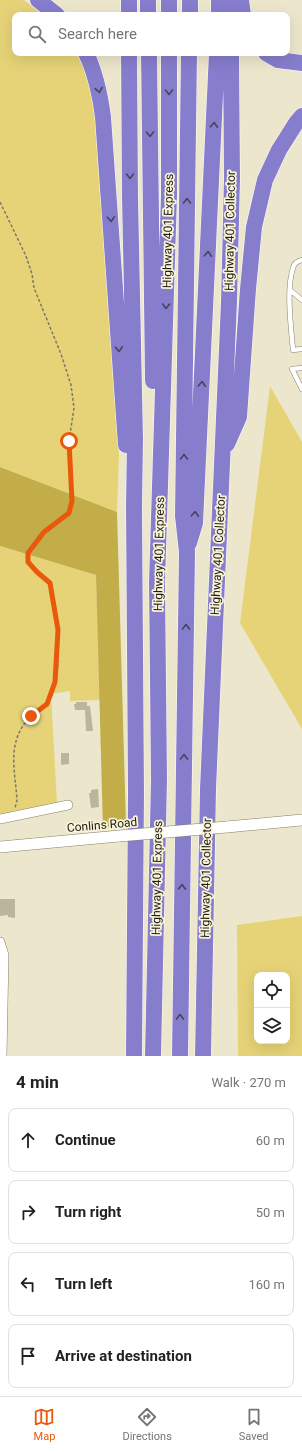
<!DOCTYPE html>
<meta charset="utf-8">
<style>
:root{--surface:#fff;--page:#f2f2f2;--text:#222;--muted:#767676;--line:#e0e0e0;--accent:#ea580c}
body{margin:0;font-family:Roboto,sans-serif;background:var(--page);color:var(--text)}
.controls{position:absolute;right:12px;bottom:12px;display:grid;overflow:hidden;border-radius:8px;box-shadow:0 4px 16px #0002}
.controls button{width:36px;height:36px;display:grid;place-items:center;padding:0;border:0;border-bottom:1px solid var(--line);background:var(--surface);color:var(--text);font:20px sans-serif}
.stop{position:absolute;width:12px;height:12px;margin:-9px;border:3px solid #ea580c;border-radius:50%;background:#fff}
.stop.end{background:#ea580c;border-color:#fff;box-shadow:0 1px 4px #0008}
.list{margin:0;padding:0;list-style:none}
h2{display:flex;justify-content:space-between;align-items:center;height:52px;margin:0;padding:0 16px;font-size:17px}
h2 small{font-size:13px;font-weight:400;color:var(--muted)}
.list li{display:grid;grid-template-columns:26px 1fr auto;gap:12px;align-items:center;box-sizing:border-box;height:64px;margin:0 8px 8px;padding:0 8px;border:1px solid var(--line);border-radius:8px}
.list b{display:block;font-size:15px;white-space:nowrap}
.list em{font-size:13px;font-style:normal;color:var(--muted)}
.icon{flex:none;width:22px;height:22px;fill:none;stroke:currentColor;stroke-width:2;stroke-linecap:round;stroke-linejoin:round}
.map{position:relative;flex:none;width:302px;height:1056px;overflow:hidden}
.search{position:absolute;background:var(--surface);box-shadow:0 4px 16px #0002;left:12px;right:12px;top:12px;height:44px;display:flex;align-items:center;gap:10px;box-sizing:border-box;padding:0 14px;border-radius:8px;color:var(--muted);font-size:15px}
.sheet{height:340px;background:var(--surface)}
nav{display:flex;justify-content:space-around;align-items:center;box-sizing:border-box;height:56px;border-top:1px solid var(--line);background:var(--surface);font-size:11px;color:var(--muted)}
nav a{display:grid;justify-items:center;gap:2px}
nav .on{color:var(--accent)}
.map>svg:first-child{display:block}
.green{fill:#e6d378;fill-rule:evenodd}
.forest{fill:#c2ad48}
.building{fill:#bab59c}
.lines{fill:none;stroke-linecap:round;stroke-linejoin:round}
.service-casing{stroke:#868169;stroke-width:5.5}
.minor-casing{stroke:#868169;stroke-width:10}
.tertiary-casing{stroke:#868169;stroke-width:12}
.motorway-casing{stroke:#fff;stroke-width:17}
.path{stroke:#7c7867;stroke-width:1.5;stroke-dasharray:3 2;stroke-linecap:butt}
.service{stroke:#fff;stroke-width:4.5}
.minor{stroke:#fff;stroke-width:9}
.tertiary{stroke:#fff;stroke-width:11}
.motorway{stroke:#877dcd;stroke-width:16}
.tertiary-bridge-casing{stroke:#868169;stroke-width:12;stroke-linecap:butt}
.tertiary-bridge{stroke:#fff;stroke-width:11}
.oneway{stroke:#48435d}
.route{stroke:#ea580c;stroke-width:5}
.labels{text-anchor:middle;stroke-width:3.5;stroke-linejoin:round;paint-order:stroke}
.street-label{font-size:12px;fill:#1e1c13;stroke:#f9f4d9}
</style>
<div class="map">
<svg width="302" height="1056" viewBox="0 0 302 1056">
<rect width="100%" height="100%" fill="#ece7cc"/>
<!-- green -->
<path class="green" d="M0,0H24L43,15H15V53H76L90,79L97,116L110,284L119,455L117,512L0,467Z
M270,386L302,442V729L240,623Z
M0,546L96,575L100,700L70,701V691L51,694L57,803L0,816Z
M302,916V1056H238L237,925ZM257,975H287V1041H257Z"/>
<!-- forest -->
<path class="forest" d="M0,467L117,512L126,825L103,828L96,575L0,546Z"/>
<!-- building -->
<path class="building" d="M76,702H87V706H90L93,731H86L85,710H75L74,704H76Z
M61,753H69V764L61,765Z
M98,789L99,807L91,808L89,793H91V790Z
M0,899H15V918L8,917V915L0,916Z"/>
<g class="lines">
<!-- service casing -->
<g class="service-casing">
<path id="service" d="M302,260C298,261 294,263 293,268C286,289 291,327 293,350L302,349
M290,290L302,300
M302,368L292,369L302,389"/>
</g>
<!-- minor casing -->
<g class="minor-casing">
<path id="minor" d="M0,819L68,805
M0,942L4,955L2,1056"/>
</g>
<!-- tertiary casing -->
<g class="tertiary-casing">
<path id="tertiary" d="M227,827L302,820
M0,847L119,836"/>
</g>
<!-- motorway casing -->
<g class="motorway-casing">
<path id="motorway" d="M38,0L57,15
M129,0V15
M148,0V15
M169,0V15
M230,0V15
M241,0L243,15
M190,15V0
M219,15V0
M86,53C96,74 100,94 103,117L126,445
M129,53L130,197L135,439L134,506L136,793L134,1056
M149,53L153,381
M266,53L278,60L302,63
M227,444L239,417L248,289L254,227L265,180L279,150L296,123L302,116
M189,543L195,523L217,53
M153,1056L159,779L157,583L169,195V53
M180,1056L187,552L183,516L189,53
M203,1056L208,789L229,302L232,178L231,53"/>
</g>
<!-- path -->
<path class="path" d="M0,202L26,256L32,274L34,288L61,354L71,385L74,408L69,441L72,501L69,513L45,532L28,553V562L37,572L50,583C56,615 66,674 48,703C44,709 35,711 31,716C6,741 15,769 17,800L15,808"/>
<!-- service -->
<use href="#service" class="service"/>
<!-- minor -->
<use href="#minor" class="minor"/>
<!-- tertiary -->
<use href="#tertiary" class="tertiary"/>
<!-- motorway -->
<use href="#motorway" class="motorway"/>
<!-- tertiary-bridge casing -->
<g class="tertiary-bridge-casing">
<path id="tertiary-bridge" d="M119,836L227,827"/>
</g>
<!-- tertiary-bridge -->
<use href="#tertiary-bridge" class="tertiary-bridge"/>
</g>
<!-- one-way arrows -->
<defs><path id="oneway-chevron" d="M-2-3.5L2.5 0L-2 3.5" fill="none" stroke-width="1.6" stroke-linecap="round" stroke-linejoin="round"/></defs>
<g class="oneway">
<use href="#oneway-chevron" transform="translate(99 90) rotate(80)"/>
<use href="#oneway-chevron" transform="translate(169 92) rotate(90)"/>
<use href="#oneway-chevron" transform="translate(214 125) rotate(-87)"/>
<use href="#oneway-chevron" transform="translate(150 134) rotate(89)"/>
<use href="#oneway-chevron" transform="translate(130 176) rotate(90)"/>
<use href="#oneway-chevron" transform="translate(187 201) rotate(-89)"/>
<use href="#oneway-chevron" transform="translate(111 219) rotate(86)"/>
<use href="#oneway-chevron" transform="translate(208 254) rotate(-87)"/>
<use href="#oneway-chevron" transform="translate(166 306) rotate(92)"/>
<use href="#oneway-chevron" transform="translate(119 349) rotate(87)"/>
<use href="#oneway-chevron" transform="translate(202 384) rotate(-87)"/>
<use href="#oneway-chevron" transform="translate(184 457) rotate(-89)"/>
<use href="#oneway-chevron" transform="translate(195 514) rotate(-87)"/>
<use href="#oneway-chevron" transform="translate(186 627) rotate(-89)"/>
<use href="#oneway-chevron" transform="translate(184 757) rotate(-89)"/>
<use href="#oneway-chevron" transform="translate(182 887) rotate(-89)"/>
<use href="#oneway-chevron" transform="translate(180 1017) rotate(-89)"/>
</g>
<g class="lines">
<!-- route -->
<path class="route" d="M31,716L47,704L55,682L58,630L50,583L37,572L28,562V553L44,532L69,513L72,501L69,441"/>
</g>
<g class="labels">
<!-- street labels -->
<g class="street-label">
<text transform="translate(168 231) rotate(-89)" y="4">Highway 401 Express</text>
<text transform="translate(230 231) rotate(-89)" y="4">Highway 401 Collector</text>
<text transform="translate(159 554) rotate(-89)" y="4">Highway 401 Express</text>
<text transform="translate(218 555) rotate(-87)" y="4">Highway 401 Collector</text>
<text transform="translate(102 825) rotate(-5)" y="4">Conlins Road</text>
<text transform="translate(157 878) rotate(-89)" y="4">Highway 401 Express</text>
<text transform="translate(206 878) rotate(-89)" y="4">Highway 401 Collector</text>
</g>
</g>
</svg>
<div class="controls">
<button><svg class="icon" aria-label="locate" viewBox="0 0 24 24"><circle cx="12" cy="12" r="6"/><path d="M12 2v4M12 18v4M2 12h4M18 12h4"/></svg></button>
<button><svg class="icon" aria-label="layers" viewBox="0 0 24 24"><path d="M12 4l9 5-9 5-9-5zM3 14l9 5 9-5"/></svg></button>
</div>
<div class="stop" style="left:69px;top:441px"></div>
<div class="stop end" style="left:31px;top:716px"></div>
<div class="search"><svg class="icon" aria-label="search" viewBox="0 0 24 24"><circle cx="10" cy="10" r="6"/><path d="M15 15l6 6"/></svg>Search here</div>
</div>
<section class="sheet">
<h2>4 min<small>Walk · 270 m</small></h2>
<ul class="list">
<li><svg class="icon" aria-label="ahead" viewBox="0 0 24 24"><path d="M12 20V5M6 11l6-6 6 6"/></svg><div><b>Continue</b></div><em>60 m</em></li>
<li><svg class="icon" aria-label="right" viewBox="0 0 24 24"><path d="M7 20v-9h11M14 6l5 5-5 5"/></svg><div><b>Turn right</b></div><em>50 m</em></li>
<li><svg class="icon" aria-label="left" viewBox="0 0 24 24"><path d="M17 20v-9H6M10 6l-5 5 5 5"/></svg><div><b>Turn left</b></div><em>160 m</em></li>
<li><svg class="icon" aria-label="arrive" viewBox="0 0 24 24"><path d="M6 21V4h12l-3 4 3 4H6"/></svg><div><b>Arrive at destination</b></div></li>
</ul>
</section>
<nav>
<a class="on"><svg class="icon" aria-label="map" viewBox="0 0 24 24"><path d="M3 6l6-2 6 2 6-2v14l-6 2-6-2-6 2zM9 4v14M15 6v14"/></svg>Map</a>
<a><svg class="icon" aria-label="directions" viewBox="0 0 24 24"><path d="M12 3l9 9-9 9-9-9zM9 14v-3h6M13 9l2 2-2 2"/></svg>Directions</a>
<a><svg class="icon" aria-label="saved" viewBox="0 0 24 24"><path d="M7 4h10v16l-5-4-5 4z"/></svg>Saved</a>
</nav>
